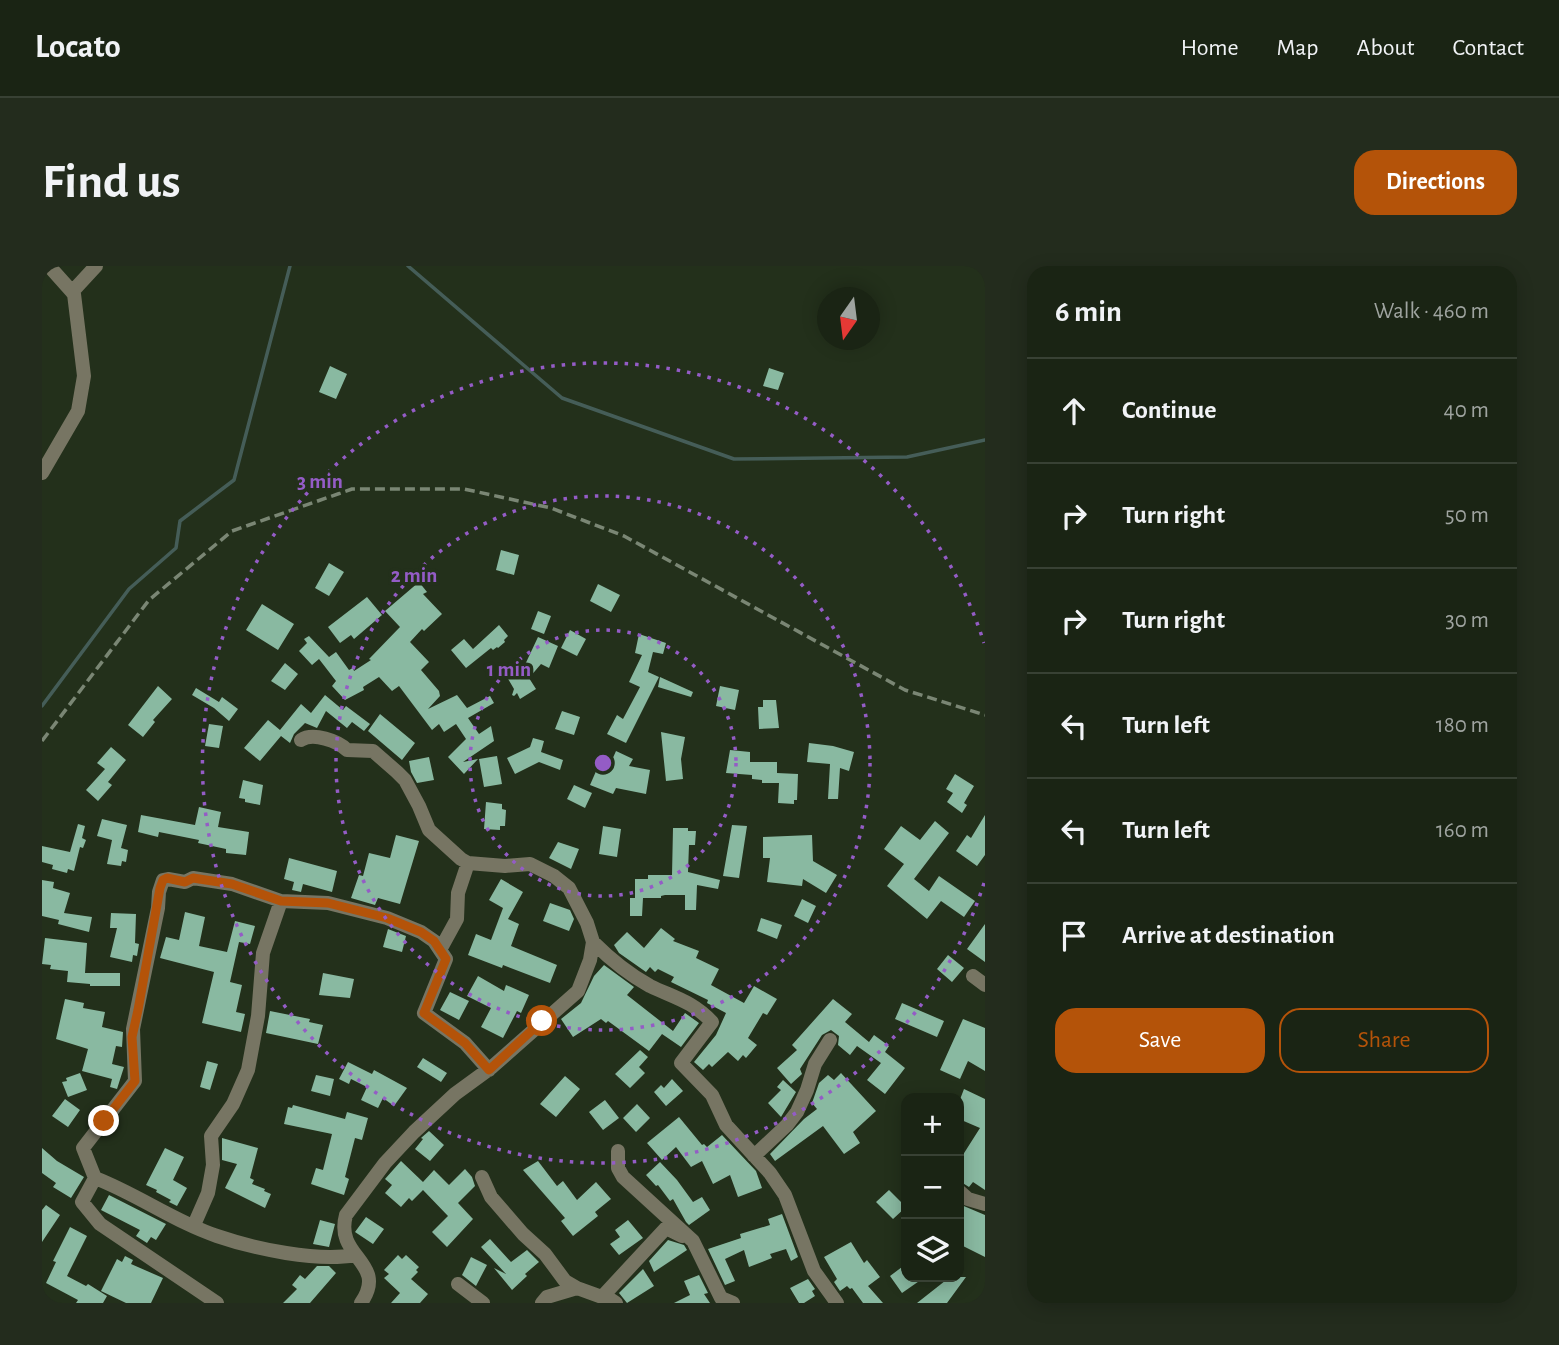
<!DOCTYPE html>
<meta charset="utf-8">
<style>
:root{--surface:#1a2414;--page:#232c1d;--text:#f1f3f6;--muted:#9fa4a0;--line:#384134;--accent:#b45309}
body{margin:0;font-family:"Alegreya Sans",sans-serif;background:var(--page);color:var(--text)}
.controls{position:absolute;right:21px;bottom:21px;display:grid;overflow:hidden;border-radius:14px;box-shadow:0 4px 18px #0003}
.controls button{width:63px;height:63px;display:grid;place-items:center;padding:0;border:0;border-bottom:2px solid var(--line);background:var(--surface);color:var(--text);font:35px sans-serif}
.compass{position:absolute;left:775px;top:21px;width:63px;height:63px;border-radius:50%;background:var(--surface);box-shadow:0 4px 18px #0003;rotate:194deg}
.stop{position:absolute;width:21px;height:21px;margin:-16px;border:5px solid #b45309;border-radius:50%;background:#fff}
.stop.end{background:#b45309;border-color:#fff;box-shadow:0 2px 7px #0008}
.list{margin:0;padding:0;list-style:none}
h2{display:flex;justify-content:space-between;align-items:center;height:91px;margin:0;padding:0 28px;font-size:30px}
h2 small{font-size:23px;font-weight:400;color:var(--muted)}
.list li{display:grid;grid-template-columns:46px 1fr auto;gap:21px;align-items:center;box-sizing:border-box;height:105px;padding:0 28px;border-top:2px solid var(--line)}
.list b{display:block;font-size:26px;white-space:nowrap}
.list em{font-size:23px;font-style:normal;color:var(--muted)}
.actions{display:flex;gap:14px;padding:21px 28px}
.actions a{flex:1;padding:16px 0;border:2px solid var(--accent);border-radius:21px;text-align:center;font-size:24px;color:var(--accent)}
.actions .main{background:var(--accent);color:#fff}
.icon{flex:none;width:38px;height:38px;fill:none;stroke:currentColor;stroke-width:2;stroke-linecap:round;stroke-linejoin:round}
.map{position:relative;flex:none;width:943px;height:1037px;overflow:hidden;border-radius:21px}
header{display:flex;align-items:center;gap:42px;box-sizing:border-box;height:98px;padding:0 35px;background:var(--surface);border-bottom:2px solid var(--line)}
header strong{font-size:33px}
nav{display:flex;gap:38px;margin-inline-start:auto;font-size:24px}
.intro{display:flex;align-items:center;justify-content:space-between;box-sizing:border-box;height:168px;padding:0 42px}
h1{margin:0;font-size:49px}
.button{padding:18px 32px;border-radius:21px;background:var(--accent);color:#fff;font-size:24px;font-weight:700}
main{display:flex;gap:42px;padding:0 42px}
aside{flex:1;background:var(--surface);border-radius:21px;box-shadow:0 4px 18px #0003}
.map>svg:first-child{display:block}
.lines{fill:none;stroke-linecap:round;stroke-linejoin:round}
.stream{stroke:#455d58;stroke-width:3.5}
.building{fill:#89b9a1}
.minor{stroke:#777563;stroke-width:14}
.rail{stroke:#7a8674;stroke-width:3.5;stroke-dasharray:10 5;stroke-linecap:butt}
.route{stroke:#b45309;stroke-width:9}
.ring{fill:none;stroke:#945cc6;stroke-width:3.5;stroke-dasharray:3.5 7}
.centre{fill:#945cc6;stroke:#23301b;stroke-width:3.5}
.ring-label{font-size:21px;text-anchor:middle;font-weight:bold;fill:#945cc6;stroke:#23301b;stroke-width:7;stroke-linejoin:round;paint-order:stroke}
</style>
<header>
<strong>Locato</strong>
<nav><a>Home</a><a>Map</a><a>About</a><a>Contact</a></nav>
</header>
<div class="intro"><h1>Find us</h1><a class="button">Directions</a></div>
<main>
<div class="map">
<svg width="943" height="1037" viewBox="0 0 943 1037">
<rect width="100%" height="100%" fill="#23301b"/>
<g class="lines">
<!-- stream -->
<path class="stream" d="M366,0L520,132L692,193L865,191L943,174
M0,440L87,323L134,282L138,255L192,214L248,0"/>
</g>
<!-- building -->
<path class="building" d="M288,100L305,108L294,133L277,126Z
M727,102L742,107L736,124L721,120Z
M459,284L477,289L472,309L454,304Z
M287,297L302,306L287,330L273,322Z
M377,316L385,326L381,328L400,348L382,365L380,363L368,376L387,396L379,404L397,425L398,430L386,443L415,429L425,442L448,430L452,437L426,452L437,468L449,460L452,475L421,496L436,493L422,508L406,491L424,473L414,458L402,466L397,458L390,464L357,420L350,425L337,411L321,421L322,424L303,434L290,420L294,415L277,393L270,399L257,385L265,377L262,373L267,370L287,391L294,386L307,404L311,402L312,405L329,394L327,393L358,361L343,345Z
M556,318L578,329L569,346L548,335Z
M325,331L340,349L312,373L309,369L298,377L286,361Z
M220,338L252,358L236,384L204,364Z
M496,345L509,350L502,368L489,363Z
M457,359L466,370L462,374L463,376L456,382L455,381L451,384L449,382L424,402L409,384L422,373L431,383Z
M528,364L544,373L535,390L519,382Z
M597,368L624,377L621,388L611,386L606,406L617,411L584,477L565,468L575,449L581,453L598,421L587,416L600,389L593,387Z
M496,371L516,380L507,402L499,398L487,412L494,423L478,433L475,427L472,430L470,429L472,423L462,406L477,396L481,403Z
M243,397L256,408L243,424L229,415Z
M618,411L651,426L649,431L616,421Z
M116,420L130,433L111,454L113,456L101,471L86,459Z
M678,420L697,424L693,444L674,440Z
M154,422L177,436L180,431L196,443L187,455L172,442L150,429Z
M283,429L301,444L304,440L328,458L322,465L310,456L305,462L284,445L275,462L263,457L252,468L248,477L239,470L218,495L202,482L226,454L238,464L259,438L269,447Z
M721,434H734L737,462L717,463L716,441H721Z
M520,445L538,451L532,469L513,463Z
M338,448L373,477L360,494L326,465Z
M167,458L181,460L177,482L163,480Z
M619,466L643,471L639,493L641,513L624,515Z
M491,472L502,475L499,486L521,494L518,504L497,496L473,508L465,492L488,481Z
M767,477L791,480L812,486L807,505L798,502L796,533H786L788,498L765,496Z
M69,481L84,494L66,516L70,519L56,535L44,524L63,503L55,497Z
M688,484L708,486V496H735V507L756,508L755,534H752V538L736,537L737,517H720V514L710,513V509L684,507Z
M574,485L591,493L587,500L608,504L604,528L574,522L571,528L548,519L555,503L559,504L560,501L566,503Z
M455,490L460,518L442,521L437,493Z
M387,491L392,514L375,517L369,506L367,495Z
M913,508L932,520L922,537L925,539L920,547L905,536L911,527L904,523Z
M201,514L221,519L218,539L203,536V533L197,532Z
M532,519L550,527L543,542L525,533Z
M444,536L460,538V543L464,544L463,560H458V564L442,563Z
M157,541L179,546L176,561L207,566L204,589L184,587V583L156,577L157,574L117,566L116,571L96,566L99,549L153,559Z
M943,549V589L935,600L914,585L925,569L929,572Z
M60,553L85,559L79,582L86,584L84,596L80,595L79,600L65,598L70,574L55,570Z
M893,555L907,567L872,613L887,625L897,610L933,635L922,651L899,635L885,653L845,620L862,598L842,583L859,560L878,574Z
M36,558L43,560L40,572L44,574L41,582L38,581L32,605L26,603L25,607L10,603L11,599L0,596V580L28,586Z
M690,559L705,560L697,612L681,610Z
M561,560L579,563L575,591L557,588Z
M631,562H646V565H654L653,579H647L646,606L678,614L676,623L655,619L654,644H643V629H623L619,630V632H601L600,650H588V632H593V613H606V609H630Z
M354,569L377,575L358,638L336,632L333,639L309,632L317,609L321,610L327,587L348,592Z
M770,569L771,595L795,609L784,627L761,613L760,620L725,616L728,592H721V571Z
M516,576L537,583L529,603L507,592Z
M247,592L295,605L290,626L261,618L259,626L250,624L252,616L242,613Z
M459,613L481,626L466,653L477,658L469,680L515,699L508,717L461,699L460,702L426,689L434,668L449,674L461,642L447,634Z
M0,614L12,616L11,622L28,627L22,647L50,651L47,666L16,658L17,654L0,650Z
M760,633L774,640L766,657L752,650Z
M508,637L528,644L532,653L527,665L501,655Z
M143,646L163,651L157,680L185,686L193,655L213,660L208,678L197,676L188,716L200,719L194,746L203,748L199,766L160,757L172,706L118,692L124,671L137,674Z
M69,647L94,648L93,677L97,678L95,690L91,689L90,696L68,691L75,662H68Z
M719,652L740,659L735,673L715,665Z
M943,658V696L925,683Z
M619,662L633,673L631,675L657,685L654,692L677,703L669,719L702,737L712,720L735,733L725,749L721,747L706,772L715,779L704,792L701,789L696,795L686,786L670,801L667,798L661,804L652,796L674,769L684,747L665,737L666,734L629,716L632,711L616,703L613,706L608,701L604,706L577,687L572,679L585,666L602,682Z
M346,663L364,670L360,686L341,681Z
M3,672L45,677L43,707H78V720H48V718L25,716L26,705L8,703L9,699L0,698Z
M906,689L922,702L910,716L895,703Z
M562,699L592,721L585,729L631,765L643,747L657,757L639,781L620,768L607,785L566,755L564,757L559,753L531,771L519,753L539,737L552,710Z
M281,707L312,713L308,732L277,729Z
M436,710L462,725L464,719L487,729L479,747L475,745L461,772L439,761L449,742L425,730Z
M408,726L427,735L417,754L398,744Z
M23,733L42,737L41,742L63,746L60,761L81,766L80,781L74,780L70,798L82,801L75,823L68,821L70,813L40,805L46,783L14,773Z
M791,733L810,748L803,756L827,776L832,769L847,780L843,786L863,802L843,828L825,814L839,797L815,780L808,789L796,779L797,770L789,764L780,769L758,803L760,808L749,818L735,802L755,784L750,779Z
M860,737L902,755L895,771L853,753Z
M228,745L268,753L267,756L281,759L276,778L224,767Z
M921,753L943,762V805L926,795L918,813L898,804Z
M598,784L606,791L597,801L603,807L588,822L573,808Z
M381,792L405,807L399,816L375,801Z
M165,795L176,798L168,824L158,821Z
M306,796L330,808L332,804L365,822L352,840L341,832L336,842L319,834L325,821L309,813L307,818L297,813Z
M38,807L45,824L26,831L20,816L25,815L24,812Z
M799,807L834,845L811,866L818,877L802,888L781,860L733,895L728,888L762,853L775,843L770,837L777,817L786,809L792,814Z
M274,809L292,813L288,830L269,825Z
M523,810L538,823L514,851L498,838Z
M630,813L641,825L624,840L612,826L619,819L622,822Z
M741,814L754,826L739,851L726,837L739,824L735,821Z
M922,823L943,833V924L931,916L927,921L919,916L921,913L917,910V895L938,862L917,853V836Z
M23,833L38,844L26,861L10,850Z
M563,834L577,852L561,864L547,846Z
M595,838L608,852L594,866L581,852Z
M251,839L303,853L305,846L326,852L320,874L313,872L303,911L307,913L302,929L269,918L274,902L281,904L290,868L242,858L246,841L250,842Z
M637,851L660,879L662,878L665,881L680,869L714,905L720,922L696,931L688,909L671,918L660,895L649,901L634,881L620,894L605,877Z
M387,865L402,879L388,895L373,883L381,873L379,872Z
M180,872L216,882L208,912L212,914L210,918L223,923L222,925L229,928L223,942L183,922L195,898L180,894Z
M0,882L15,895L42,911L29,932L11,921L14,917L0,907Z
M123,882L142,891L131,914L145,922L135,940L127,936L129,934L114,926L115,924L104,919Z
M359,895L381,916L392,904L407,919L423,903L430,911L433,920L416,937L431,953L405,981L390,966L406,950L381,924L370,935L367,932L359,941L343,927L350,919L343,913Z
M496,895L515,920L521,915L535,934L554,916L569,933L553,946L556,950L531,970L519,955L523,952L481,904Z
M618,896L635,914L651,936L660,931L668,944L647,959L644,956L631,933L628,935L616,919L614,920L604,909Z
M847,924L864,941L851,953L834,936Z
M67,929L124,958L114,974L109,971L105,977L94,970L98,964L59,944Z
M917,938L943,949V991L917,978Z
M4,939L18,949L0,976V944Z
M740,948L756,991L749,995L744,983L728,988L730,992L707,1001L702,984L683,993L693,1015L683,1019L666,983L699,972L698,968L728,959L726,953Z
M324,951L342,963L331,978L313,966Z
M278,954L293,958L287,981L271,978Z
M586,954L601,972L577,989L568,978L578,971L573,964Z
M28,961L45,970L25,1010L44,1020L46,1018L65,1030L61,1037H34L36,1034L4,1017L14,996L11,995Z
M448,973L469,996L485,984L497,996L483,1008L485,1010L470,1024L452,1002L464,1008L439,981Z
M626,974L642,979L645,984L612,1006L607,995Z
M809,976L822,997L825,994L838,1011L826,1020L841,1037H821L810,1022L808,1023L805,1020L798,1025L792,1016L795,1013L782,991Z
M356,989L360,993L364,989L377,1001L374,1004L376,1006L369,1013L386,1028L378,1037H349L358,1027L342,1012L347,1008L342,1004Z
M83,990L91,994L89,998L121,1012L109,1037H84L59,1025L75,993L80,996Z
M429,991L445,999L434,1020L420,1009Z
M864,998V1011H883L860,1027L848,1010Z
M275,1000H287L294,1007L268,1037H241L255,1023L250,1019L258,1009L263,1013Z
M601,1003L612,1020L585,1037L577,1027Z
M657,1009L666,1027L662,1028L668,1037H632L648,1029L642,1015Z
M908,1011H924L905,1037H875Z
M766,1013L773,1023L770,1025L773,1030L762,1037H757L748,1022Z"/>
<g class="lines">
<!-- minor -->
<path class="minor" d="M30,26L54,0
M0,207L36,145L42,110L32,28L7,0
M259,474C271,466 296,475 305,484L331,485L355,506L363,514L377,540L387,564L419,593L426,597L463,600L488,598L512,610L527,622L545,657L551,676L548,694L536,725L450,801L413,828L372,866L343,897L304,949C292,992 347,996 319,1037
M551,676C567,692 588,709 608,720C633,732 650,735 670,756L639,797L670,829L684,859L728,907L743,929L772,1005L795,1037
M398,684L415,653L416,627L426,597
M931,710L943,719
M576,885V902L581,911L651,975L679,1032L691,1037
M712,890L745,859L755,846L765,824L773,798L788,774
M440,911L449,931L481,968L503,988L523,1015L535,1022
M53,912L41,882L93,815L91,763L116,642L117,626L121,614L126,613L143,616L151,612L190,618L239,635L286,637L345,652L379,666L392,675L404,693L382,747L423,777L447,804
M917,925L926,933L943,938
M152,959L166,927L171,899L169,870L191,838L206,804L216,750L221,687L239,635
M416,1018L441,1037
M562,1029L574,1037
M175,1037L58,958L40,936L53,912C95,928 133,956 175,970C213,983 275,996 313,989
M500,1037L505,1031L535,1022L560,1031L624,962L640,970"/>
<!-- rail -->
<path class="rail" d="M0,475L107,334L190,265L310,223H422L509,242L582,270L863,424L943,449"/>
</g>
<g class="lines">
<!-- route -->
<path class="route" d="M62,855L93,815L90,771L96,744L118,622L121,614L125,612L143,616L151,612L190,618L239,635L286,637L345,652L379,666L392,675L404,693L382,747L423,777L447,804L500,755"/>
</g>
<!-- distance rings -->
<g class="ring">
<circle cx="561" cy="497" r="133"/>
<circle cx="561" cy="497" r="267"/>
<path d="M942 617A400 400 0 1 1 942 377"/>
</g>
<circle cx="561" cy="497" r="10" class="centre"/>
<g class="ring-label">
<text x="278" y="222">3 min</text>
<text x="372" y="316">2 min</text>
<text x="467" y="410">1 min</text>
</g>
</svg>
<div class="controls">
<button>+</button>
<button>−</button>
<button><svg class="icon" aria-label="layers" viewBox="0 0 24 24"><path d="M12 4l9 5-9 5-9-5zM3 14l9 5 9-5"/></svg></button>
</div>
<svg class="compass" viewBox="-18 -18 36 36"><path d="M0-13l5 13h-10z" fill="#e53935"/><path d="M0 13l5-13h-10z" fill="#9fa4a0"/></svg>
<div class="stop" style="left:500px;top:755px"></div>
<div class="stop end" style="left:62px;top:855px"></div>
</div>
<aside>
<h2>6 min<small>Walk · 460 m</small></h2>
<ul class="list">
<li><svg class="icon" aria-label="ahead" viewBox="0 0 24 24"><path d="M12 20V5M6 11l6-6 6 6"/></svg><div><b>Continue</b></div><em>40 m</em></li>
<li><svg class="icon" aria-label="right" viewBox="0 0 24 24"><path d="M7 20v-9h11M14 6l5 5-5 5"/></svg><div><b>Turn right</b></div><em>50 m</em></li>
<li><svg class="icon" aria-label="right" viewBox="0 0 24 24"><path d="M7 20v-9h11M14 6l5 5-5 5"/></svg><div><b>Turn right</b></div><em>30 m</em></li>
<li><svg class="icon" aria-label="left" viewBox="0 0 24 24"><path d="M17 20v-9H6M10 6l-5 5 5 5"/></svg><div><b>Turn left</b></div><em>180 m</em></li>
<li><svg class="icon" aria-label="left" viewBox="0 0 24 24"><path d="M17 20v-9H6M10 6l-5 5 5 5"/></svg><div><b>Turn left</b></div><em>160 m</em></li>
<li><svg class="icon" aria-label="arrive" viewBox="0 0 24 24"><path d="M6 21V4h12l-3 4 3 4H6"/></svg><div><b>Arrive at destination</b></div></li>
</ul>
<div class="actions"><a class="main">Save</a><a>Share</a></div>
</aside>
</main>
